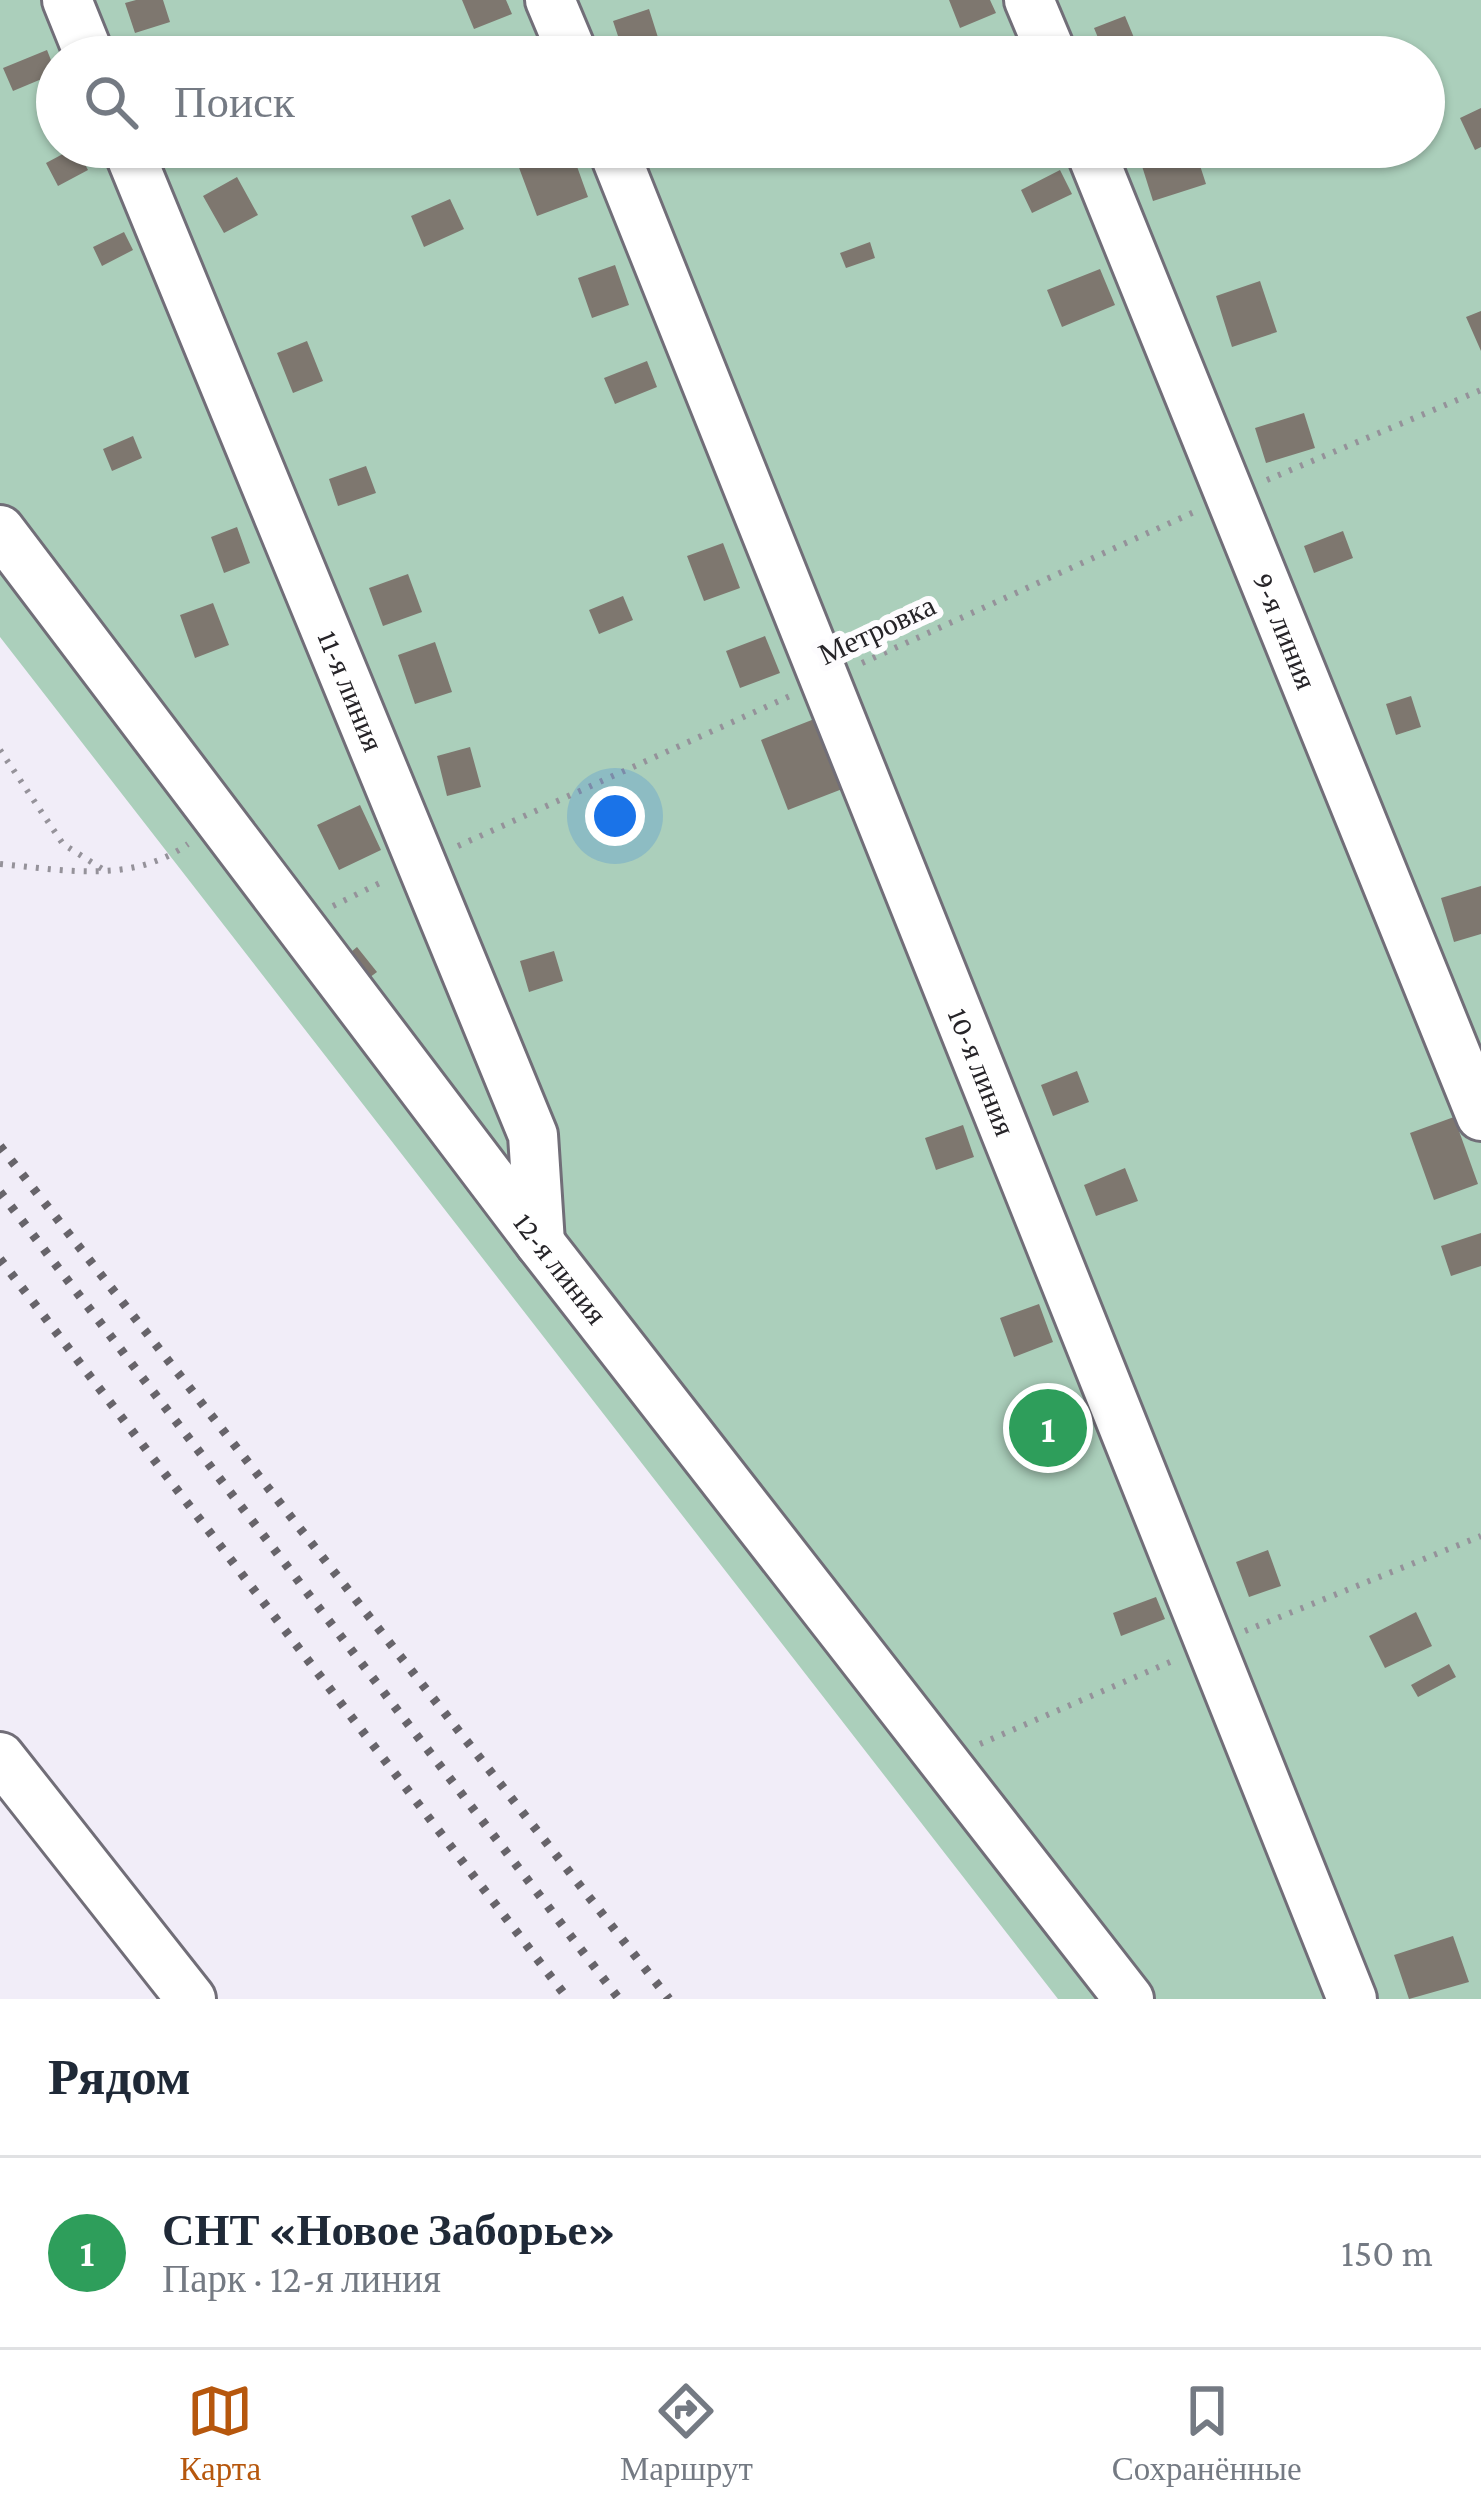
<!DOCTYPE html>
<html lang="ru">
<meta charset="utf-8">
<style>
:root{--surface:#fff;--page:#f2f2f3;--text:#1f2937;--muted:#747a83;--line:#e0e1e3;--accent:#b6570d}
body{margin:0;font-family:"Crimson Pro",serif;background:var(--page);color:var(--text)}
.you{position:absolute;left:615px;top:816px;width:42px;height:42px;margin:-30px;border:9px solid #fff;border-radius:50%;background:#1a73e8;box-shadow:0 0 0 18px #1a73e833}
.badge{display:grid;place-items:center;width:78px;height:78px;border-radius:50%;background:var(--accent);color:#fff;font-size:39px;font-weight:700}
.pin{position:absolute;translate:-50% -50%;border:6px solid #fff;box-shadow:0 3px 12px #0006}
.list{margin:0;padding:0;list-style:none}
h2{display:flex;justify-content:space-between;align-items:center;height:156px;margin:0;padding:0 48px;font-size:51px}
h2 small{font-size:39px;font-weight:400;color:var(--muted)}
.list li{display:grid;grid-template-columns:78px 1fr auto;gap:36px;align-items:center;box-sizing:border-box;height:192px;padding:0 48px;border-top:3px solid var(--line)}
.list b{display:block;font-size:45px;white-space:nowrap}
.list p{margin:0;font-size:39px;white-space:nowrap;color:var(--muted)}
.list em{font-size:39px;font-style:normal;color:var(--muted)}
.icon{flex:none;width:66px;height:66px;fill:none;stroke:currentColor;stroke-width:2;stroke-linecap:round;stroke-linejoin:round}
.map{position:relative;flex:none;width:1481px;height:1999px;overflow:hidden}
.search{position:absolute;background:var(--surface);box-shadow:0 3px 9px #0004;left:36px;right:36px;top:36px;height:132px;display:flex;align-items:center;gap:30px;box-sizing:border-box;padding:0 42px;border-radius:66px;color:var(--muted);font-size:45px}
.sheet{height:348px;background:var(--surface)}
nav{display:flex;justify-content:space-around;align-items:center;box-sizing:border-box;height:168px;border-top:3px solid var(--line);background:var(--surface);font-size:33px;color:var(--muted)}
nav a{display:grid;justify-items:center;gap:6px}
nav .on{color:var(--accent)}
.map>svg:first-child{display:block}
.green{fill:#abcfbb;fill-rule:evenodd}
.building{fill:#7e776f}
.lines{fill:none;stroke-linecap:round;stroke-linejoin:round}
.minor-casing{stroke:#716e78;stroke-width:54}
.path{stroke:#95929a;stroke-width:6;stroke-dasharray:3 9;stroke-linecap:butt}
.minor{stroke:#fff;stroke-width:48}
.rail{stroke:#67646a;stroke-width:9;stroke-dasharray:6 12;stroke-linecap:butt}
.labels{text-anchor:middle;stroke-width:12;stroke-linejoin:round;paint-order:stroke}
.street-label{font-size:30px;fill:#262428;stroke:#fdfcfe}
</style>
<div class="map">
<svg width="1481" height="1999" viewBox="0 0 1481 1999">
<rect width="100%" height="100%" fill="#f1edf8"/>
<!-- green -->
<path class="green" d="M0,0H1481V1999H1058L0,637ZM57,57H1424V147H57Z"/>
<!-- building -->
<path class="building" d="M136,0H163L170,22L135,33L125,3Z
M462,0H506L512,14L474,29Z
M949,0H990L996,13L960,28Z
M649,9L661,47L625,57L613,21Z
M1125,16L1142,57H1106L1094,28Z
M47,50L56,73L13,91L3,68Z
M1481,108V147L1475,150L1460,118Z
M76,147L88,170L58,186L46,163Z
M543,147H570L588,197L537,216L515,157Z
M662,147H699V148L666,159Z
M1136,147H1194L1206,184L1153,201Z
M1060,170L1072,194L1032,213L1021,190Z
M237,177L258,215L224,233L203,196Z
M450,199L464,229L424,247L411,216Z
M124,232L133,250L102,266L93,247Z
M870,242L875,258L846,268L840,253Z
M615,265L629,305L592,318L578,278Z
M1100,269L1115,305L1062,327L1047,290Z
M1260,281L1277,332L1232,347L1216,296Z
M1481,311V351L1466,317Z
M307,341L323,381L293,393L277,353Z
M647,361L657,387L615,404L604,378Z
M1304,413L1315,448L1266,463L1255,428Z
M133,436L142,458L112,471L103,449Z
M366,466L376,493L338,506L329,479Z
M237,527L250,563L224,573L211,537Z
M1343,531L1353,558L1314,573L1304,546Z
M723,543L740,588L704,601L687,556Z
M408,574L422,612L383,626L369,588Z
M623,596L633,620L599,634L589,610Z
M213,603L229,645L195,658L180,615Z
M765,636L780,673L740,688L726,651Z
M435,642L452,692L415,704L398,655Z
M1411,696L1421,727L1396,735L1386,704Z
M822,716L850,786L788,810L761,740Z
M470,747L481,787L447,796L437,756Z
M360,805L381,850L339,870L317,825Z
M1481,886V934L1454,942L1441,898Z
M357,947L377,972L358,986L339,962Z
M554,951L563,981L529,992L520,961Z
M1077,1071L1089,1102L1053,1116L1041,1085Z
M1454,1117L1478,1184L1434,1200L1410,1133Z
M963,1125L974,1157L936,1170L925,1138Z
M1125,1168L1138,1201L1096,1216L1084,1185Z
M1481,1233V1266L1451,1276L1441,1246Z
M1039,1304L1053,1342L1014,1357L1000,1318Z
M1075,1400L1088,1431L1054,1446L1041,1414Z
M1268,1550L1281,1586L1249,1597L1236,1562Z
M1156,1597L1165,1619L1121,1636L1113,1613Z
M1416,1612L1432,1646L1385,1668L1369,1636Z
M1449,1664L1456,1677L1418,1697L1411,1685Z
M1453,1936L1469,1982L1409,1999L1394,1955Z"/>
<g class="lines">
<!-- minor casing -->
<g class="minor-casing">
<g id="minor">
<path d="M67,0L90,57"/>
<path d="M550,0L574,57"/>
<path d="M1029,0L1053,57"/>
<path id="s1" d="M127,147L533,1135L540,1243"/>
<path id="s2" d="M612,147L1352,1999"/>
<path id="s3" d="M1089,147L1481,1116"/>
<path id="s4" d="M0,530L540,1243L1129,1999"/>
<path d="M0,1757L191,1999"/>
</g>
</g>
<!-- path -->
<path class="path" d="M1267,480L1481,390
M862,663L1194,512
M0,750L63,844L107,872
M458,846L790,696
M0,864C65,870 132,884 188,844
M333,906L386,880
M1245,1631L1481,1536
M980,1744L1177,1659"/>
<!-- minor -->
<use href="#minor" class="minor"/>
<!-- rail -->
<path class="rail" d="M0,1146L669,1999
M0,1192L619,1999
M0,1259L568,1999"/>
</g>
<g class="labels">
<!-- street labels -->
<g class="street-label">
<text transform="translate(877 630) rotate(-25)" y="10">Метровка</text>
<text dy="10" stroke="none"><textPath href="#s3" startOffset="522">9-я линия</textPath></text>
<text dy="10" stroke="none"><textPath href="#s1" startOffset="588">11-я линия</textPath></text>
<text dy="10" stroke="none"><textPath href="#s2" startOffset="996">10-я линия</textPath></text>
<text dy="10" stroke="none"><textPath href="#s4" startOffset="927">12-я линия</textPath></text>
</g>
</g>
</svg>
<div class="you"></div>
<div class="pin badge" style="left:1048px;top:1428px;background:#2e9e5b">1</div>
<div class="search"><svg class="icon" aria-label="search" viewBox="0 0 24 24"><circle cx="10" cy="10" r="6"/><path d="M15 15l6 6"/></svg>Поиск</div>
</div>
<section class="sheet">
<h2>Рядом<small></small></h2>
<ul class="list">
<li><span class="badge" style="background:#2e9e5b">1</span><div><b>СНТ «Новое Заборье»</b><p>Парк · 12-я линия</p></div><em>150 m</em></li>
</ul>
</section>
<nav>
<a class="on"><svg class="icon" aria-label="map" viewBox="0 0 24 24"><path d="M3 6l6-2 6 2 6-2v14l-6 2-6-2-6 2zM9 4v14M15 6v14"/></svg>Карта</a>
<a><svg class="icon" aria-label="directions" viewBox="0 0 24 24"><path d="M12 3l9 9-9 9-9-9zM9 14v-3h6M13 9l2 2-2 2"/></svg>Маршрут</a>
<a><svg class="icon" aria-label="saved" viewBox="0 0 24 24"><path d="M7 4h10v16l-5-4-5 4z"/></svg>Сохранённые</a>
</nav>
